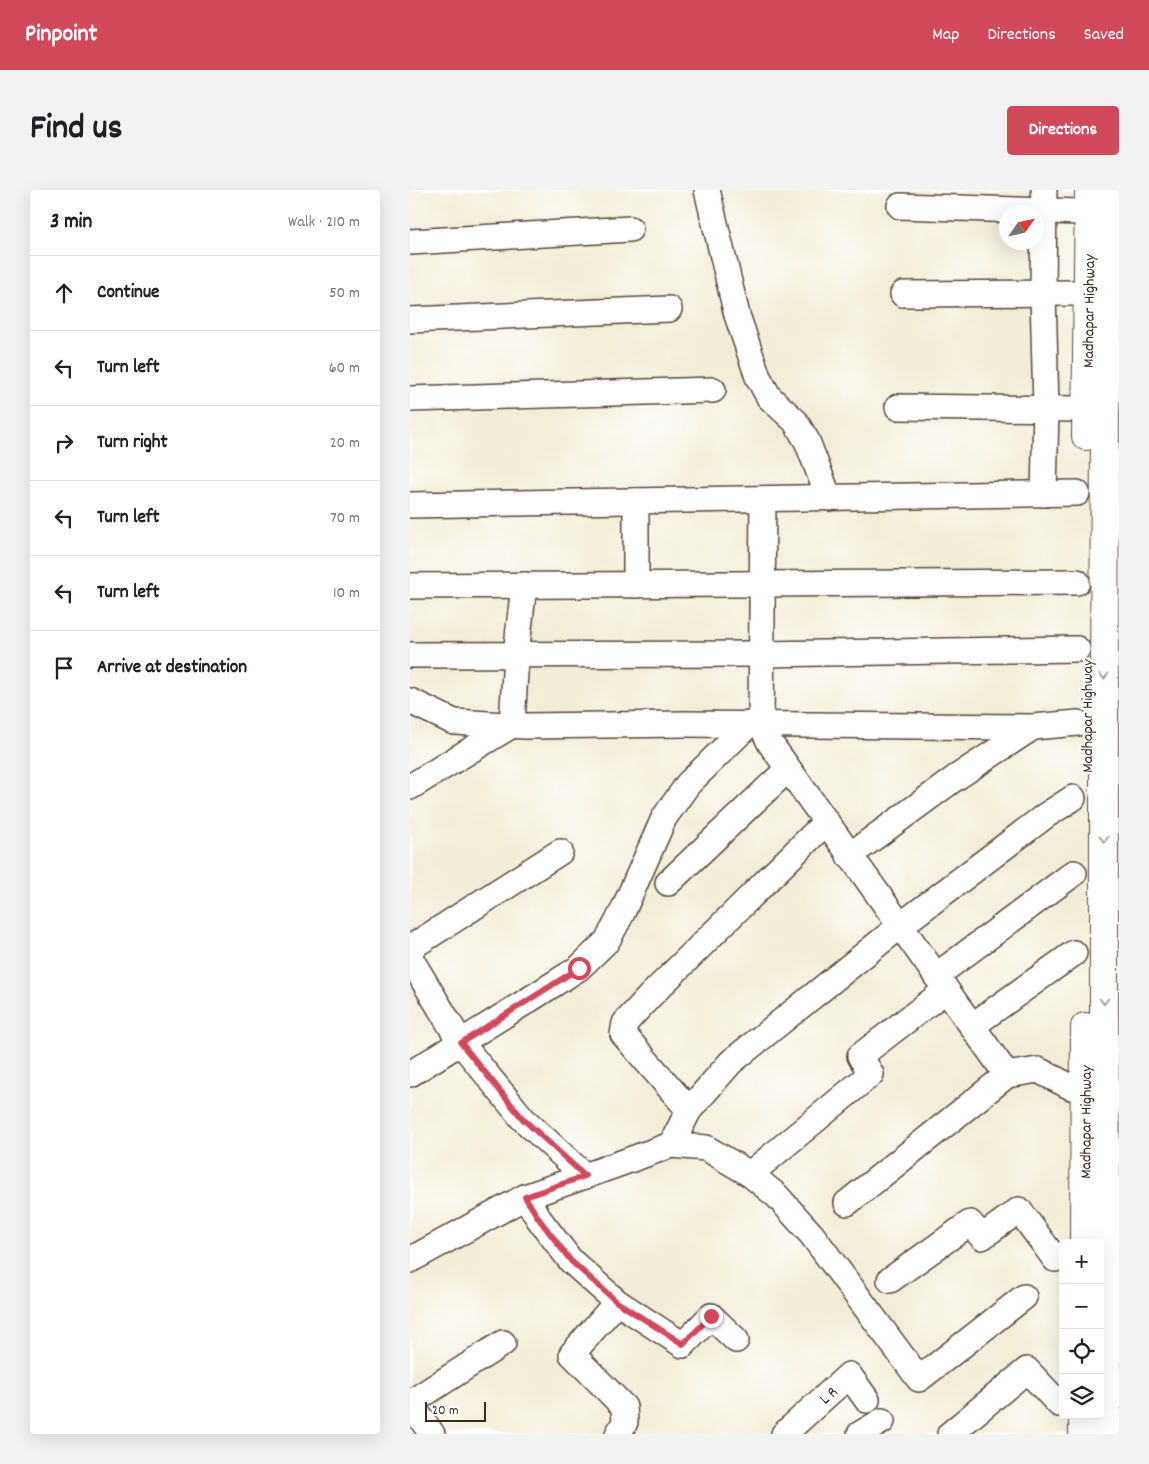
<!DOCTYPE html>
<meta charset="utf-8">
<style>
:root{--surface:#fff;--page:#f2f2f2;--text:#202124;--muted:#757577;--line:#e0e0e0;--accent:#d1495b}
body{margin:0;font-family:Dekko,sans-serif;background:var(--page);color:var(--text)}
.controls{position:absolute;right:15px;bottom:15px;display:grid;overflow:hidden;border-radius:5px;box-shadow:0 5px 20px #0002}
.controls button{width:45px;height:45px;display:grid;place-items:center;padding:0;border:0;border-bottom:1px solid var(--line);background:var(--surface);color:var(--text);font:25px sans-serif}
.compass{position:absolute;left:589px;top:15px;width:45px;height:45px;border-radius:50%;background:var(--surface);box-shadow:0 5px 20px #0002;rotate:56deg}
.scale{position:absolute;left:15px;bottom:12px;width:61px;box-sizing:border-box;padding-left:5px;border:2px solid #3b2a1e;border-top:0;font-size:14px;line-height:18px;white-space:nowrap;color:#3b2a1e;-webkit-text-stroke:4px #fff;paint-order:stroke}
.stop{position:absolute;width:15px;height:15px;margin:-11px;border:4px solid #d1495b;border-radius:50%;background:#fff}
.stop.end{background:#d1495b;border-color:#fff;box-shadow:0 1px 5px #0008}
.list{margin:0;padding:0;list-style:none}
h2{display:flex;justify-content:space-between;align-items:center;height:65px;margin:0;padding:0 20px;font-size:21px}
h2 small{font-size:16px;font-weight:400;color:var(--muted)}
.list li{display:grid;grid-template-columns:32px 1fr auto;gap:15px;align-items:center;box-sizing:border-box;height:75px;padding:0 20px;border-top:1px solid var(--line)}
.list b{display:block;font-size:19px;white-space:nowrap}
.list em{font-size:16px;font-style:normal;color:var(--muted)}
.icon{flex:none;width:28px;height:28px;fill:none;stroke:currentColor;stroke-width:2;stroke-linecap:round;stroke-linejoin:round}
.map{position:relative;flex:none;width:709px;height:1244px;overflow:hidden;border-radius:5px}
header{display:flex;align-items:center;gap:30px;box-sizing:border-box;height:70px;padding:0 25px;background:var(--accent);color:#fff}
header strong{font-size:24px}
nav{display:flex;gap:28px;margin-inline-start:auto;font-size:18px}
.intro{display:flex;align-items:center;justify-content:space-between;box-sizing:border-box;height:120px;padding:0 30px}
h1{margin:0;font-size:35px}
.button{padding:12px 22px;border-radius:5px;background:var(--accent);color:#fff;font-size:18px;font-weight:700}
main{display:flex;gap:30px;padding:0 30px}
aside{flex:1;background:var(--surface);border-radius:5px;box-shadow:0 5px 20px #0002}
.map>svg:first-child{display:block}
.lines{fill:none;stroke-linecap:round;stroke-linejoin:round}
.minor-casing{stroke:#56473a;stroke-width:28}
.highway-casing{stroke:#56473a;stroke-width:30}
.minor{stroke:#fff;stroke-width:25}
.highway{stroke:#fff;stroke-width:28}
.oneway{stroke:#a79f9a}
.route{stroke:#d1495b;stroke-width:6}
.labels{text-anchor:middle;stroke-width:5;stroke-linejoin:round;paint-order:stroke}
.street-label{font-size:16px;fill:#3b2a1e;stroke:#fff}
</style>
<header>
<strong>Pinpoint</strong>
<nav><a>Map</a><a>Directions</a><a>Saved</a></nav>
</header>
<div class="intro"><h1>Find us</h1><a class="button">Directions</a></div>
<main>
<aside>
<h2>3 min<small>Walk · 210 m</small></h2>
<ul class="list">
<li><svg class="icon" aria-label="ahead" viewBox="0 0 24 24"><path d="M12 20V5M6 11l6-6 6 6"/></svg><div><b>Continue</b></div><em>50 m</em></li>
<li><svg class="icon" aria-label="left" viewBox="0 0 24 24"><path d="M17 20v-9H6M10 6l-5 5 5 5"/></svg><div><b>Turn left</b></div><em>60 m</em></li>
<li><svg class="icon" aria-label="right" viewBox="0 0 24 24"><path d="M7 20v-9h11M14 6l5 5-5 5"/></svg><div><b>Turn right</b></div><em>20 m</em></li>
<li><svg class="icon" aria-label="left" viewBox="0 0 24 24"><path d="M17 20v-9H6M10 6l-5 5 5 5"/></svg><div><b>Turn left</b></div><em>70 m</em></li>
<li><svg class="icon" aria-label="left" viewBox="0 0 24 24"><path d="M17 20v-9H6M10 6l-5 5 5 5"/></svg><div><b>Turn left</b></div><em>10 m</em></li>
<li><svg class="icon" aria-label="arrive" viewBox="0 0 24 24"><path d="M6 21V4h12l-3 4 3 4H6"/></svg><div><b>Arrive at destination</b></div></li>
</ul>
</aside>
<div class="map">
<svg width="709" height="1244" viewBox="0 0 709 1244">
<rect width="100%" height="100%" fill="#fff"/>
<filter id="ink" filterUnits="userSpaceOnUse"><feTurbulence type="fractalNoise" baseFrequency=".02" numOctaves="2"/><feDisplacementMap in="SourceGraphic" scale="10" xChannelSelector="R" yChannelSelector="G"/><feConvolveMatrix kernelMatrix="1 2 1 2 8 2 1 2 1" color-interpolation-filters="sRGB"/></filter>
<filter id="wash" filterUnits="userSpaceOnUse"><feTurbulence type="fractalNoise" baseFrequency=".0096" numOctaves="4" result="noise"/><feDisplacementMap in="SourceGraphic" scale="20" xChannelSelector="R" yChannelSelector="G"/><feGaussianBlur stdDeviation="1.12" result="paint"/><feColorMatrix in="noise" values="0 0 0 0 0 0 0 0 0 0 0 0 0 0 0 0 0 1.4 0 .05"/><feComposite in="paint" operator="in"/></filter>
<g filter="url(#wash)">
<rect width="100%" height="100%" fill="#f2edd8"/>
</g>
<g filter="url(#ink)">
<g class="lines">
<!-- minor casing -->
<g class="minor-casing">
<g id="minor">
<path d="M297,0L327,125L348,187L359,207L385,231L397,251L419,308"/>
<path d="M490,16L670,22"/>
<path d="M0,52L220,39"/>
<path d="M493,104L668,103"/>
<path d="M0,130L259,119"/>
<path d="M0,209L303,200"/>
<path d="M488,217L667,219"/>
<path d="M634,304L636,218L633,103L634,0"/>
<path d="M353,309L351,534L360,553L597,885"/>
<path d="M226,311V395"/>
<path d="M0,315L667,303"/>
<path d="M0,396L667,392"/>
<path d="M0,465L353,464L667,459"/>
<path d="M0,511L44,532L116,536L275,534L623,537L668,533"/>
<path d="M0,597L102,535L106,465L114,395"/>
<path d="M439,666L544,589L623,537"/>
<path d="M258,693L378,579"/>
<path d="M0,758L150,662"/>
<path d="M0,768L51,853L113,929L175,986L261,955L296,958L340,984L367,1006L402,1045L509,1189L614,1107"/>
<path d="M526,786L664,683"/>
<path d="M562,836L664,763"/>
<path d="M0,884L117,811L169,778L197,751L212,723L254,628L278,594L339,534"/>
<path d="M279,920L213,844L215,833L240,806L416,632"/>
<path d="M261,955L279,920L321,872L490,736L635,626L663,608"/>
<path d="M340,984L461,884L450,866L536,800"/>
<path d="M115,1007L129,1029L161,1071L207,1112L273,1155L301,1126L326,1150"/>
<path d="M437,1013L597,885L628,880L661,897"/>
<path d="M0,1070L115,1007L175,986"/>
<path d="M480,1090L560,1033L572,1047L609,1020L645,1069L653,1065"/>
<path d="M207,1112L162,1164L214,1217L215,1232L208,1244"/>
<path d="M0,1213L93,1153"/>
<path d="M0,1213L22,1244"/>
<path id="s1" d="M374,1244L439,1185L457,1210"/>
<path d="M450,1244L472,1231"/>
<path d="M540,1244L617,1180L649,1214L653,1210"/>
</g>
</g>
<!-- highway casing -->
<g class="highway-casing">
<g id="highway">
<path id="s2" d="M676,246L679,0"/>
<path id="s3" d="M674,1053L675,837"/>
<path d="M673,1244V1225"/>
<path d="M697,1244L698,1110L694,822V533L695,225L699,105V0"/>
</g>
</g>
<!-- minor -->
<use href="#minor" class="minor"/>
<!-- highway -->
<use href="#highway" class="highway"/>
</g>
<!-- one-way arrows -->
<defs><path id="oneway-chevron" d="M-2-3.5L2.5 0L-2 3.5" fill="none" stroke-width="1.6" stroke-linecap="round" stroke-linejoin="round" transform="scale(1.25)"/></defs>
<g class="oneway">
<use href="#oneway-chevron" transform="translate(694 486) rotate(90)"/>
<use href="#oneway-chevron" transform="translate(694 649) rotate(90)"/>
<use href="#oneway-chevron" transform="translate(694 811) rotate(90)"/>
</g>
</g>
<g class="lines" filter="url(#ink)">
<!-- route -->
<path class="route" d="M169,778L51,853L113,929L175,986L115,1007L129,1029L161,1071L207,1112L273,1154L301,1126"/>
</g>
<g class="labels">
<!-- street labels -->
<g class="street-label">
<text dy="6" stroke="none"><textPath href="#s2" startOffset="125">Madhapar Highway</textPath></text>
<text transform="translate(676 526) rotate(-90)" y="6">Madhapar Highway</text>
<text dy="6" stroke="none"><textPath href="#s3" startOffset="121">Madhapar Highway</textPath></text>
<text dy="6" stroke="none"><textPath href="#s1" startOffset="59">L R</textPath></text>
</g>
</g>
</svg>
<div class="controls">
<button>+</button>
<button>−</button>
<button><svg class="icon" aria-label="locate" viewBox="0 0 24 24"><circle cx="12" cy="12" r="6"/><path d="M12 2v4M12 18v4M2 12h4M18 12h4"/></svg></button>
<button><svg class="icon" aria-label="layers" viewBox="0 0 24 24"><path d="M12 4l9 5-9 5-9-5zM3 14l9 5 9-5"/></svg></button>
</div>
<svg class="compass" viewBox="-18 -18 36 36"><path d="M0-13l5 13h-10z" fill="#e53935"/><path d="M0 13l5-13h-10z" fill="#757577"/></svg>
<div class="scale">20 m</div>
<div class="stop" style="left:169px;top:778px"></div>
<div class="stop end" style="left:301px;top:1126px"></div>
</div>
</main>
